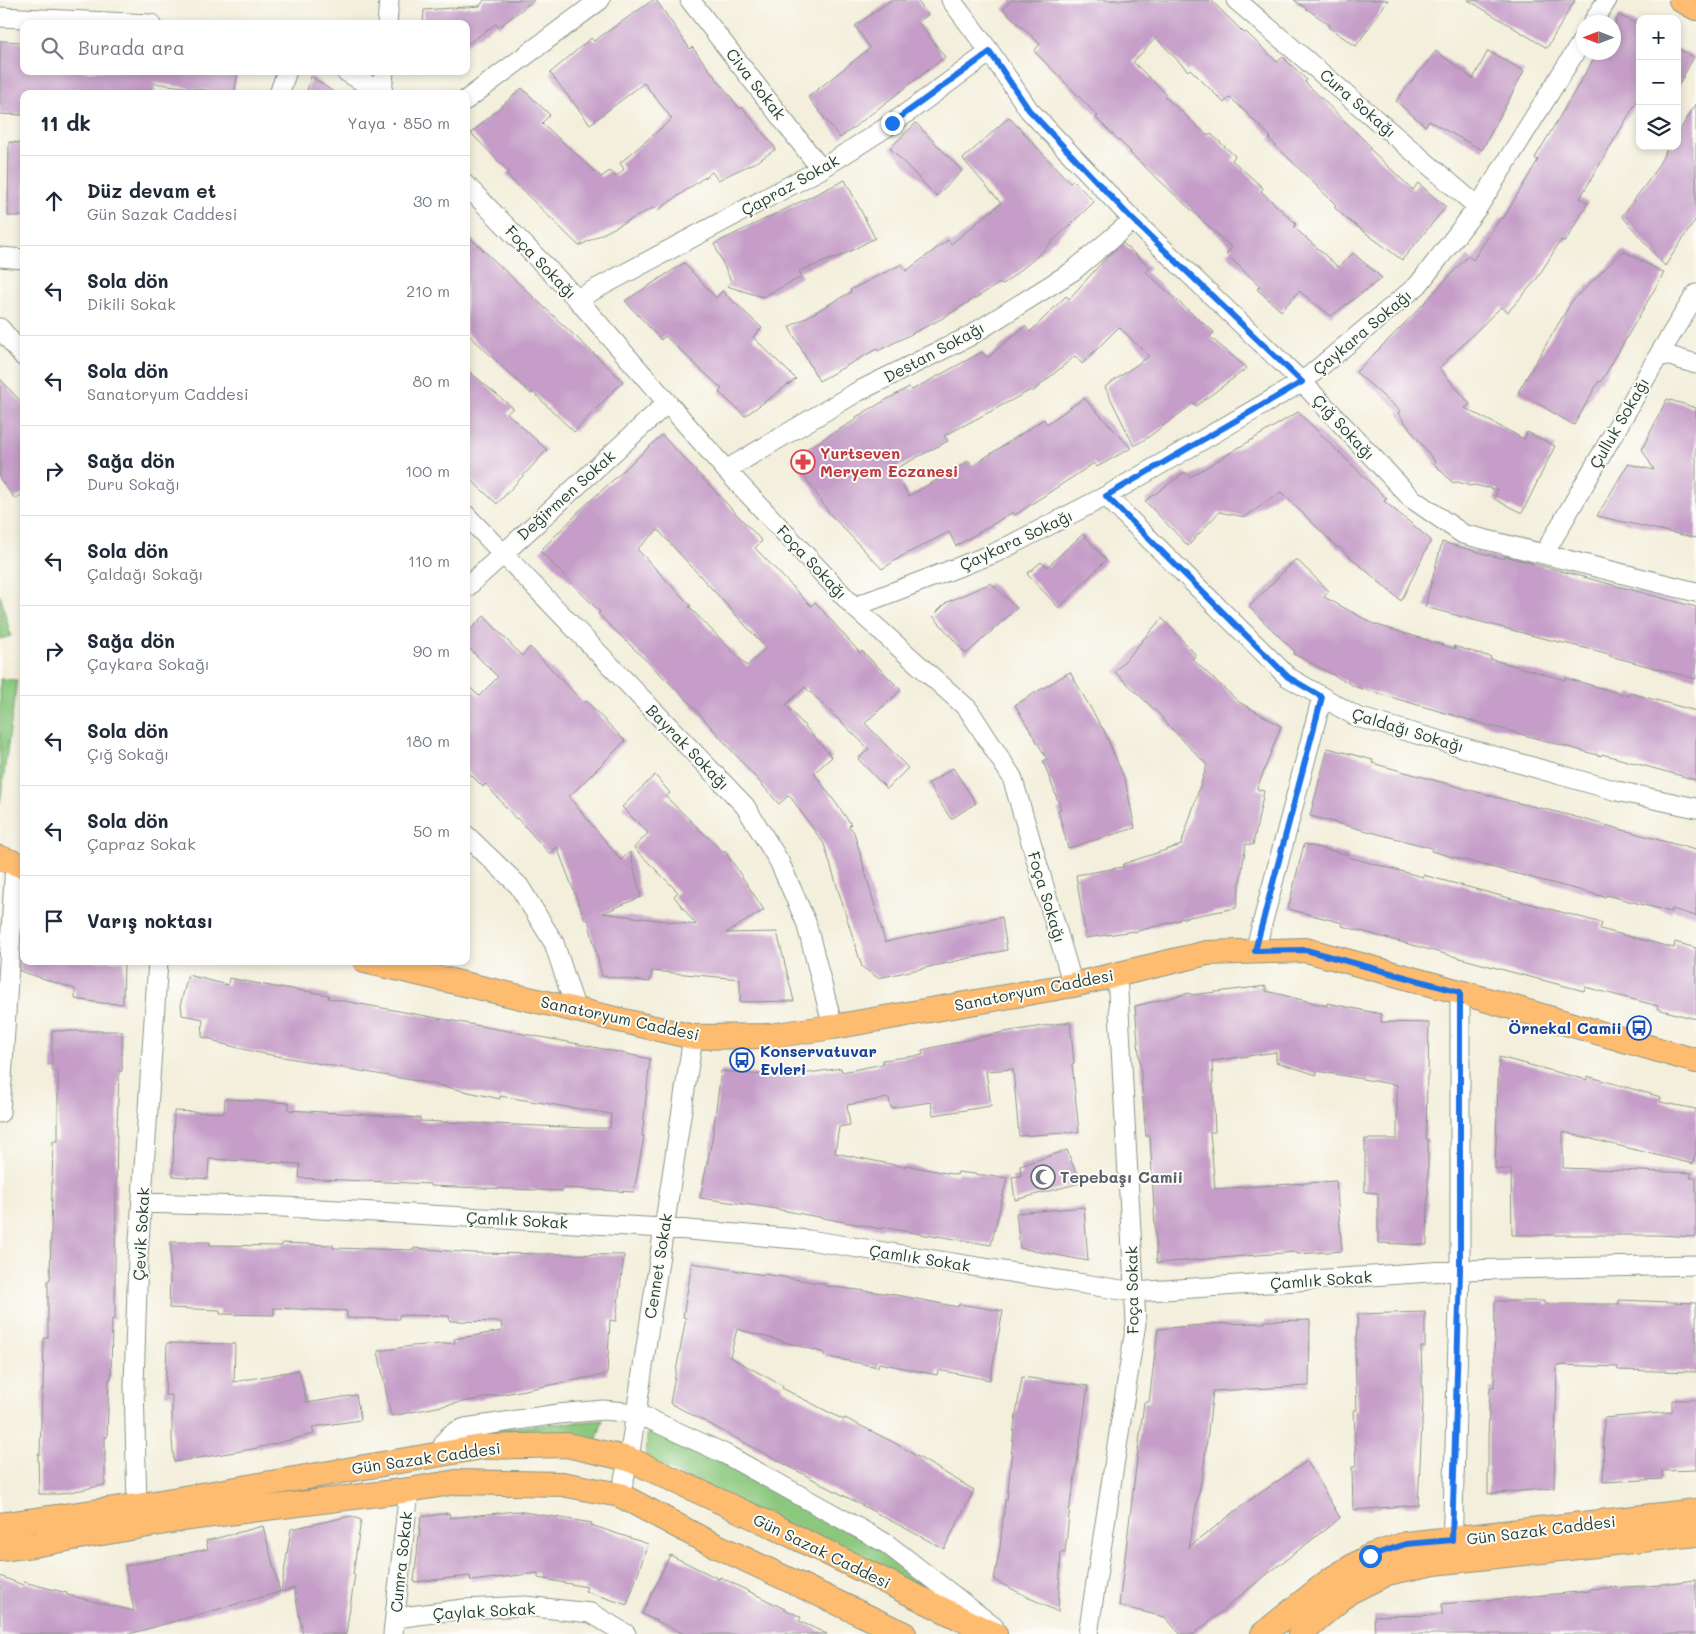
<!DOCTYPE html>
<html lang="tr">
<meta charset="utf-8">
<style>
:root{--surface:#fff;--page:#f2f2f3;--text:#1f2937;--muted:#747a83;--line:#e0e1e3}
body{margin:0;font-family:Mali,sans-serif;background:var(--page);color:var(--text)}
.controls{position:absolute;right:15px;top:15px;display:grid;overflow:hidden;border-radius:10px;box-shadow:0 2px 8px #0003}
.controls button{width:45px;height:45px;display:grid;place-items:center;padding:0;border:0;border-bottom:1px solid var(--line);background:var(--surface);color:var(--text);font:25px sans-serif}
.compass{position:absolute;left:1576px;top:15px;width:45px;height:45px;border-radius:50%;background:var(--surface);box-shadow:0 2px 8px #0003;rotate:270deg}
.stop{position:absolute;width:15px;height:15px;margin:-11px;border:4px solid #1a73e8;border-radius:50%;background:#fff}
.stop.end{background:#1a73e8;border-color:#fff;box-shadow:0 1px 5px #0008}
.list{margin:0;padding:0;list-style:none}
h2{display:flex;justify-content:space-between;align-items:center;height:65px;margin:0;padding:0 20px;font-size:21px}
h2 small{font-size:16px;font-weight:400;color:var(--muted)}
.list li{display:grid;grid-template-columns:32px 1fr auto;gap:15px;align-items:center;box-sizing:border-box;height:90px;padding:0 20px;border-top:1px solid var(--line)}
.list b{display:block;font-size:19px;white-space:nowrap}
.list p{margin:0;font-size:16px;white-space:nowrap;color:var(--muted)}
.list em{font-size:16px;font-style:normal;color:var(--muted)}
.icon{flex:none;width:28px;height:28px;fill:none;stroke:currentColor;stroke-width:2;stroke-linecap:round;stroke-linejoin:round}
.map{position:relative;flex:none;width:1696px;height:1634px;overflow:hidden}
.search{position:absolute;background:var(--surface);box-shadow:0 2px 8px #0003;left:20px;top:20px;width:450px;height:55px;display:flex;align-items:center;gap:12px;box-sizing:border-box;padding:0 18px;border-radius:10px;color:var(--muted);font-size:19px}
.panel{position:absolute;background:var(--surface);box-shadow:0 2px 8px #0003;left:20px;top:90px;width:450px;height:875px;border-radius:10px}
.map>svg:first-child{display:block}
.green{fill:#8bc87e;stroke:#558259}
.building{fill:#c59dc8;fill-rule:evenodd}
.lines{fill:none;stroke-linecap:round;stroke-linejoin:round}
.minor-casing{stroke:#899688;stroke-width:21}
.major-casing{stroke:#899688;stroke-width:26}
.minor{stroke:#fff;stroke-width:19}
.major{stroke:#febc70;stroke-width:24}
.route{stroke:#1a73e8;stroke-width:6}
.labels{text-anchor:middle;stroke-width:4;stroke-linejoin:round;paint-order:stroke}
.street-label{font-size:16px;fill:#1f3d34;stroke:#fdfcf7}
.health-label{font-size:16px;font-weight:bold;fill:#be3a42;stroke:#fdfcf7;text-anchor:start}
.transit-label{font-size:16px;font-weight:bold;fill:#164399;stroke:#fdfcf7;text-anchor:end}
.worship-label{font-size:16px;font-weight:bold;fill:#5b616d;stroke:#fdfcf7;text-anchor:start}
</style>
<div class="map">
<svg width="1696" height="1634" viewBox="0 0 1696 1634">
<rect width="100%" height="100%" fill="#fdfcf7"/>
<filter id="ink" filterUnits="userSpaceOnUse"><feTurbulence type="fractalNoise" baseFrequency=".02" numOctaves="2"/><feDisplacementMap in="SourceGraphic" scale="10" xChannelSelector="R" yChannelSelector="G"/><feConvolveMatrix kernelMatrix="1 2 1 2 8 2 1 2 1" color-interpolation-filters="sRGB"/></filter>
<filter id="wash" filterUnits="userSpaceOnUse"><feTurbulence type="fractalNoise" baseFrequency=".0096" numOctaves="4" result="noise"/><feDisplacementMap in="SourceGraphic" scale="20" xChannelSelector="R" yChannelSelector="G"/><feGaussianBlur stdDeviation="1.12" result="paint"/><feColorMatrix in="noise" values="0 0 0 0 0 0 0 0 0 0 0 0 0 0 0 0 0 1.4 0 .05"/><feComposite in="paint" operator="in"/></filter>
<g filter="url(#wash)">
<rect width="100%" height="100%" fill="#f3efdc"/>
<!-- green -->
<path class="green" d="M0,595L11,636L0,639Z
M0,679L17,680L0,803Z
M603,1420L595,1445L466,1438L469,1431Z
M648,1428L730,1466L876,1545L942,1594L940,1600L645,1458Z"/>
<g id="blocks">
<!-- building -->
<path class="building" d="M484,0H534L499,27L496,24L466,45V24H423L424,10L480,6Z
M653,0H656L690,49L692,47L740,109L742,107L776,149L758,161L718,180L712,172L658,210L655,207L579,246L506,174L509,172L471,133L522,88L550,115L542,123L601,177L610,171L616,177L624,169L620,163L672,119L644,83L590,124L550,73L591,38L594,41Z
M891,0H917L928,15L918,22L945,57L840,138L808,97L870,48L855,26Z
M1012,0H1211L1244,33L1246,32L1277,62L1283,57L1307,80L1305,82L1371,147L1369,148L1413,190L1418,183L1446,207L1402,260L1347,219L1334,207L1336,205L1269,139L1271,137L1230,97L1224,103L1190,69L1188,71L1156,38L1133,62L1166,94L1164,96L1208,136L1210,133L1235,156L1232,160L1263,188L1261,191L1296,224L1294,227L1338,267L1353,253L1382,278L1331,316L1299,291L1281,311L1257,289L1260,286L1226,254L1232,248L1130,153L1131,152L1096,118L1098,116L1034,51L1040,44L1003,9Z
M1294,0H1388L1356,46L1328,27L1330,25Z
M1468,0H1575L1547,48Z
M1619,15L1640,26V96L1580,198L1588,203L1565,242L1561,240L1536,280L1508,312L1501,307L1439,368L1470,404L1465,408L1524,439L1527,432L1555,446L1522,513L1494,499L1498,490L1474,485L1470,486L1458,482L1453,483L1434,464L1435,462L1398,413L1400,411L1356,372L1412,316L1468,256L1473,260L1501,217L1503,219L1538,160L1535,158L1598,52H1614V25Z
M0,41L24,42V71H238L234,94L154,83V94H24V115L0,114Z
M1677,48L1694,57L1677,88Z
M1436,51L1473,79L1488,51L1524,71L1482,150L1429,121L1425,126L1396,101Z
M311,76L336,94H306Z
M1696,104V219L1665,266L1622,216L1652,176L1669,146H1677V135Z
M1009,117L1070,183L1073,180L1094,202L1033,260L1002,285L1000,283L941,319L878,351L877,349L819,381L789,327L851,292L850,290L902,264L906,271L948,240L951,244L1001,203L963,159Z
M916,123L962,171L936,196L890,148Z
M9,142L24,143V216H8Z
M845,180L875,238L843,255L799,271L802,277L762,297L727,286L731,281L714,244Z
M466,234L623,381L574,432L533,392L531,394L466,332Z
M1123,243L1150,268L1146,272L1190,312L1214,332L1210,337L1247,368L1196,406L1194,403L1147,438L1134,446L1105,387L1149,356L1119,327L1082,364L1075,356L1032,392L1031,390L944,436L948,441L893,470L909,496L969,461L972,466L1044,419L1047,424L1084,398L1131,448L1097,467L1094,463L1015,515L1013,512L956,546L949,532L904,555L882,569L830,514L797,465L800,456L806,449L857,419L856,417L909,387L912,390L982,352L987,358L1025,326L1030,332L1066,296L1069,299L1106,258Z
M1623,251L1664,273L1601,382L1599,381L1574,425L1518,392L1572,301Z
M684,263L716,298L722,291L762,328L753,337L796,379L745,416L719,392L722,389L665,336L661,340L625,301Z
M466,369L513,408L507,413L547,450L497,504L466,475Z
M0,379L24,405V493L15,499L0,479Z
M1667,399L1696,408V538L1597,516L1628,464L1654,470L1642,449Z
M1298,412L1387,499L1384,501L1431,540L1401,601L1339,547L1338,548L1281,492L1245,517L1219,512L1188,546L1145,501L1185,472L1190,477Z
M662,435L762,541L755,548L811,606L815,602L860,653L862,651L901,690L865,723L908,768L887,789L858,759L869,749L805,687L786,705L832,757L814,773L851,824L849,826L854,832L885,942L1002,917L1007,950L878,978L862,967L824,844L789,795L779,804L689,702L598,614L600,612L540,551L577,514V513ZM658,530L766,648L747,666L689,607L691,606L637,549Z
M1083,534L1106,560L1059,608L1027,574L1041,562L1047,567Z
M1442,542L1504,559L1505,556L1696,607V679L1610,656V654L1538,637L1425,607Z
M1296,559L1329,591L1324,597L1374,624L1456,649L1453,646L1491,657L1490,659L1565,680L1566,678L1629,696L1630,693L1696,711V780L1602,754L1601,756L1473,721L1356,687L1294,654L1295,652L1249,607Z
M991,583L1017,608L966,654L933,616L947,602Z
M484,616L522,656L530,647L584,703L586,701L625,741L569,797L621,860L630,852L641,897L603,913L696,925L674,896L678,892L634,848L648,833L622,807L655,775L670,793L666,797L724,853L725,851L764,910L726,933L777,932L794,1001L740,1002V979L652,971L650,982L602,976L588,919L585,920L557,847L550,854L517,818L516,819L486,784L483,787L466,770V684L479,696L498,677L466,645V634Z
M1162,618L1196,655L1192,659L1239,702L1281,726L1257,789L1264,791L1253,845L1246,844L1236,908L1179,919L1180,920L1134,932V931L1086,938L1076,875L1123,867V864L1181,845L1207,765L1162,719L1163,718L1115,672Z
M1070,672L1102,728H1103L1125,780L1135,828L1068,848L1058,810L1061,809L1043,761L1047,759L1015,705Z
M1328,748L1373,760L1372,763L1510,801L1561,813L1696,850V916L1672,909L1671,912L1606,895L1605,897L1491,867L1431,851L1432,848L1310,816Z
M953,768L976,803L951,819L928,784Z
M1304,844L1349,855L1348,857L1423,877V875L1602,923L1600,929L1674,948L1675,942L1696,948V1019L1657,1009L1658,1006L1585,987L1584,991L1515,973L1342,926L1343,923L1288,909Z
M20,961H124L123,1004L101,1003L75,999V989L20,971Z
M188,975L228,985L229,978L280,988V987L329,995L328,998L584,1045L650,1059L642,1136H644L634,1192L563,1188V1191L430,1186V1184L299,1178L300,1164L209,1159L208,1179L173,1176L174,1111L224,1113L225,1099L289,1103V1110L420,1118V1121L587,1128H610L611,1114L500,1096V1099L433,1084L255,1052L215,1042V1040L202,1037L203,1019L182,1015L181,1002Z
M1266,986V991L1327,1006V1003L1381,1014V1022L1429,1023L1428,1076H1427L1426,1139H1428V1194L1427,1245L1378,1243V1193L1365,1192V1139H1397V1085L1317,1071V1075L1276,1062V1052L1212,1061L1215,1132H1210L1215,1189L1336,1181L1342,1251L1297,1254L1296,1252L1157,1263L1150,1136H1146L1135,1006L1190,993L1191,995Z
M1070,1022L1074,1063L1072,1064L1079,1132L1019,1136L1013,1069L986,1071L991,1106L933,1115L931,1102L891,1108L889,1098L847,1105L850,1125L839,1127L835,1153L905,1167V1165L957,1175L958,1172L1007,1178L1001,1203L1000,1204V1208L991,1245L937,1236V1237L883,1227L882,1229L765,1207L700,1198L712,1140L721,1071L784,1077L841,1068L842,1072L883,1064L882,1060L923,1055L922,1050L1004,1032Z
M52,1031H122V1071H119L117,1128L115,1263V1319H112L111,1379H109L107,1437H105V1485L60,1494H39L38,1454H40L42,1390H43L44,1338H48V1280H50L53,1141H58V1071H52Z
M1499,1057L1587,1080V1076L1661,1097L1660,1102L1696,1109V1151L1693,1164L1563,1132V1168L1692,1173L1690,1178H1696V1237L1658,1235H1512L1511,1169H1495Z
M1067,1150L1080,1183L1015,1200L1012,1177L1021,1176L1020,1166Z
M1084,1207L1088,1261L1020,1248L1016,1213Z
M171,1242H210V1245L282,1246V1243L333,1245V1248L414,1250V1248L473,1253L624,1255L616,1321L610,1320L607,1374L391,1416L378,1351L412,1346L455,1343L454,1339L502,1331L501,1322L450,1321L449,1316L399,1315V1319L347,1318V1311L274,1308V1315L220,1314V1310L169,1308Z
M692,1263L764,1275V1274L825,1284V1286L891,1294L958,1307L959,1304L1003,1311L990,1380L938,1370L937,1375L879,1363L878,1367L824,1356L825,1353L737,1329L730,1357L783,1386L782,1388L844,1420L845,1418L893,1442L974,1490L944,1549L670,1403L686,1318L683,1317Z
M1619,1300L1696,1303V1372L1618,1370V1367L1557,1365L1554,1488L1488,1494V1438L1490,1387H1494L1495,1301H1544V1304H1619Z
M1425,1312V1347H1421L1423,1402L1418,1505L1353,1510L1352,1467H1356L1354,1410H1357L1355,1354L1358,1314Z
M1310,1320L1309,1386L1213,1391L1203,1472L1188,1548L1247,1502L1307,1461L1340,1518L1252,1586L1194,1634H1180L1165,1617L1119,1606L1144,1402H1149L1158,1329L1212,1324L1265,1323V1321Z
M167,1343L235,1344L234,1382L299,1370L307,1403L356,1395L361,1420L312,1427L314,1434L253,1449L174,1462L172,1440V1395H165Z
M1022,1377L1088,1386L1072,1497H1071L1065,1553L1061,1552L1058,1612L994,1580L1000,1547L1005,1500H1007L1014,1428Z
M1672,1400H1696V1470L1662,1471V1479L1603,1482L1604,1418L1672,1412Z
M517,1511L592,1523L591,1525L648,1544L627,1605L585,1591L587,1587L538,1578V1573L471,1581L470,1576L414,1582L421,1517L449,1513L450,1518Z
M351,1516L361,1520L353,1574H355L346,1634H303L294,1588L281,1592L291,1529Z
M263,1526L280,1592L129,1634H0V1576L23,1585L24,1582L67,1593V1595L134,1611L125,1566L208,1549L206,1541Z
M670,1555L719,1579L720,1577L801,1617L799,1621L827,1634H684L642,1614Z
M1696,1580V1634H1375L1374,1616L1442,1615V1604L1590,1591V1589L1661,1585V1584Z"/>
</g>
</g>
<g filter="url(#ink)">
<use href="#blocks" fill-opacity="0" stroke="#899688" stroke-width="1"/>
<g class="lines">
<!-- minor casing -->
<g class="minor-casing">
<path id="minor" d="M690,0L821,169
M951,0L990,52L1029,110L1133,220L1302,382L1411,498L1463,534L1696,592
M1236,0L1478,207
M0,17L151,24
M1593,22L1607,0
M387,24L389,0
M345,71L383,94
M382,93L384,71
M279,94L287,71
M466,100L600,0
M466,185L577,299L726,470L854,607L968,709L1012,777L1073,985
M0,257L24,259
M577,299L821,169L893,123L990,52
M0,328L24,357
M1660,353L1696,364
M726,470L857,392L968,337L1073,271L1133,220
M1106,496L1288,677L1357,717L1617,791L1696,808
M466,515L745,806L779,861L806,922L833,1027
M1544,554L1660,353L1696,294
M466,588L667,403
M854,607L995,553L1106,496L1302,382L1418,285L1478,207L1584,38
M466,835L519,886L554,943L576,1010
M1255,951L1322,697
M0,1113L15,863
M142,1203L283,1207L664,1228L809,1240L1134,1292L1460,1270L1696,1265
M439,1454C446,1438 447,1434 465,1428L558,1414L603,1410L636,1413L725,1454L887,1544L994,1627
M620,1495L629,1459L693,1037
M137,1506L134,1385L138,1256L158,961
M1452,1551L1460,1270V992
M396,1618L463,1609L525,1606L591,1613L626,1634
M393,1634L409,1490
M1088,1634L1136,1323L1117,974"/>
</g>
<!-- major casing -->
<g class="major-casing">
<path id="major" d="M1681,0L1696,8
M0,858L24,866
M365,961L693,1037L769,1036L833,1027L1073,985L1207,953L1306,950L1460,992L1696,1061
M0,1525L137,1506L482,1447L567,1445L629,1459L771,1525L978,1627L995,1634
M0,1549L33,1545L189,1518L409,1490L456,1482L562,1484L620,1495L702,1539L904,1634
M1263,1634L1330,1580L1370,1556L1406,1544L1696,1511
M1300,1634L1349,1592L1387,1573L1434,1563L1696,1534"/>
</g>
<!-- minor -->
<use href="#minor" class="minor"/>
<!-- major -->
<use href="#major" class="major"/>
</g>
</g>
<g class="lines" filter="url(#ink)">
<!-- route -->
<path class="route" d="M892,123L990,52L1029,110L1133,220L1302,382L1106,496L1288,677L1322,697L1255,951L1306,950L1460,992V1270L1452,1540L1406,1544L1370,1556"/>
</g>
<!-- icons -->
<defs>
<g id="pharmacy-ring" transform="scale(1.25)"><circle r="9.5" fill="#fdfcf7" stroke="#e0444e" stroke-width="1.5"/><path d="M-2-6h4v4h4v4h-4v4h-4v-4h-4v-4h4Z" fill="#e0444e"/></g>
<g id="bus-ring" transform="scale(1.25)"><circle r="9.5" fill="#fdfcf7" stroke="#1a4fb4" stroke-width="1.5"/><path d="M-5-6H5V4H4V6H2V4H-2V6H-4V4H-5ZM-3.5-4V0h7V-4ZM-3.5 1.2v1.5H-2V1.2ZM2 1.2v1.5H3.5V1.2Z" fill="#1a4fb4"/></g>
<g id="mosque-ring" transform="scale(1.25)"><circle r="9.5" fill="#fdfcf7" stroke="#6b7280" stroke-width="1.5"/><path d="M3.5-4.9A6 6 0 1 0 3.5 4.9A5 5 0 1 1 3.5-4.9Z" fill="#6b7280"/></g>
</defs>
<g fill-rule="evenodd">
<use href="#pharmacy-ring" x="803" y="462"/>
<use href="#bus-ring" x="1639" y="1028"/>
<use href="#bus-ring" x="742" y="1060"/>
<use href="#mosque-ring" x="1043" y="1177"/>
</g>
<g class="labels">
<!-- street labels -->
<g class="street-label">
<text transform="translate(756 84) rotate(52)" y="6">Civa Sokak</text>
<text transform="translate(1358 103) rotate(41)" y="6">Cura Sokağı</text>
<text transform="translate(790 185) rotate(-29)" y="6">Çapraz Sokak</text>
<text transform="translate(541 262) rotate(46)" y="6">Foça Sokağı</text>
<text transform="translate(1362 332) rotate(-40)" y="6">Çaykara Sokağı</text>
<text transform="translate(934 352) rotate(-28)" y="6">Destan Sokağı</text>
<text transform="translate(1619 423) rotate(-60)" y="6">Çulluk Sokağı</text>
<text transform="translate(1344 427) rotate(47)" y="6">Çığ Sokağı</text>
<text transform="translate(566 495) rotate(-42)" y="6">Değirmen Sokak</text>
<text transform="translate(1016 540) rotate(-25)" y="6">Çaykara Sokağı</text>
<text transform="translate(812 562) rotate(47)" y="6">Foça Sokağı</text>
<text transform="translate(1408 730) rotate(17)" y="6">Çaldağı Sokağı</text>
<text transform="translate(688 747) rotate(46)" y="6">Bayrak Sokağı</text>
<text transform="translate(1047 897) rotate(73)" y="6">Foça Sokağı</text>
<text transform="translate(1034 990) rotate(-11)" y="6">Sanatoryum Caddesi</text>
<text transform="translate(620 1018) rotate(12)" y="6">Sanatoryum Caddesi</text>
<text transform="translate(517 1220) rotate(3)" y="6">Çamlık Sokak</text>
<text transform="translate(141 1234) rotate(-87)" y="6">Çevik Sokak</text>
<text transform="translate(920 1258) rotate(9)" y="6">Çamlık Sokak</text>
<text transform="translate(658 1266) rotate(-81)" y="6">Cennet Sokak</text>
<text transform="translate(1321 1280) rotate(-4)" y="6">Çamlık Sokak</text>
<text transform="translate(1132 1290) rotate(-91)" y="6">Foça Sokak</text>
<text transform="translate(426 1458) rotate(-8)" y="6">Gün Sazak Caddesi</text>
<text transform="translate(1541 1530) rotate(-7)" y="6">Gün Sazak Caddesi</text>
<text transform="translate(822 1551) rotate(26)" y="6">Gün Sazak Caddesi</text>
<text transform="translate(401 1562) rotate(-84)" y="6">Cumra Sokak</text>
<text transform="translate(484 1611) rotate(-3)" y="6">Çaylak Sokak</text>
</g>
<!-- health labels -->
<g class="health-label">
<text x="820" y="459">Yurtseven<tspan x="820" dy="18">Meryem Eczanesi</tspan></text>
</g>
<!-- transit labels -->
<g class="transit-label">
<text x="1622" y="1034">Örnekal Camii</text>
<text x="760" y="1057" text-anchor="start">Konservatuvar<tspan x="760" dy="18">Evleri</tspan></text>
</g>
<!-- worship labels -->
<g class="worship-label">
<text x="1060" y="1183">Tepebaşı Camii</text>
</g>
</g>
</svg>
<div class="controls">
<button>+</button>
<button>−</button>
<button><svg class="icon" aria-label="layers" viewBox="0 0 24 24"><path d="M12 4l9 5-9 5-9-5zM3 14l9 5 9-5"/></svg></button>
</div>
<svg class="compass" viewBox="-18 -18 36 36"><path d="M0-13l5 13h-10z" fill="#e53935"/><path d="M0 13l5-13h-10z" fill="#747a83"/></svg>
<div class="stop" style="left:1370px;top:1556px"></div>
<div class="stop end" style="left:892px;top:123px"></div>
<div class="search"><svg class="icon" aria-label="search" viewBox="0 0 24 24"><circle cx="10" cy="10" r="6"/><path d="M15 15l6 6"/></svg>Burada ara</div>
<section class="panel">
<h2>11 dk<small>Yaya · 850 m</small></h2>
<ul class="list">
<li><svg class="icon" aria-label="ahead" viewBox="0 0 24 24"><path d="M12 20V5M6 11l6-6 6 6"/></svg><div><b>Düz devam et</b><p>Gün Sazak Caddesi</p></div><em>30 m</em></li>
<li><svg class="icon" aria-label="left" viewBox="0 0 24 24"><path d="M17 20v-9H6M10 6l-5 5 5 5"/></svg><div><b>Sola dön</b><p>Dikili Sokak</p></div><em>210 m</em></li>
<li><svg class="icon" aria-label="left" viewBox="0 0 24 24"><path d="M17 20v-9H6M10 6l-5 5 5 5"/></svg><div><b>Sola dön</b><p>Sanatoryum Caddesi</p></div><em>80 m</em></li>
<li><svg class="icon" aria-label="right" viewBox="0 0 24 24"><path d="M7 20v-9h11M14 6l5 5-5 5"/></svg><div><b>Sağa dön</b><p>Duru Sokağı</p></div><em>100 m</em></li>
<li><svg class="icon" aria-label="left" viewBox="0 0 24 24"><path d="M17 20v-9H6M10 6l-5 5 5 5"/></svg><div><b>Sola dön</b><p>Çaldağı Sokağı</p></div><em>110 m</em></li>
<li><svg class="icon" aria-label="right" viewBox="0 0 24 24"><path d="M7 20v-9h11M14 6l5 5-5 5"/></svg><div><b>Sağa dön</b><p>Çaykara Sokağı</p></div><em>90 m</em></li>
<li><svg class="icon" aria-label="left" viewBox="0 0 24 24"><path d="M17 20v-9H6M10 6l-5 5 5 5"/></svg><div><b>Sola dön</b><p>Çığ Sokağı</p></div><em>180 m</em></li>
<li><svg class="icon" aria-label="left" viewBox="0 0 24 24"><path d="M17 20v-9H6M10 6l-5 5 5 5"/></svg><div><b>Sola dön</b><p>Çapraz Sokak</p></div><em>50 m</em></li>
<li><svg class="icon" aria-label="arrive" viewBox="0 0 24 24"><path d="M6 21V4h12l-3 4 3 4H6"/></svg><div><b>Varış noktası</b></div></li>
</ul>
</section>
</div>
